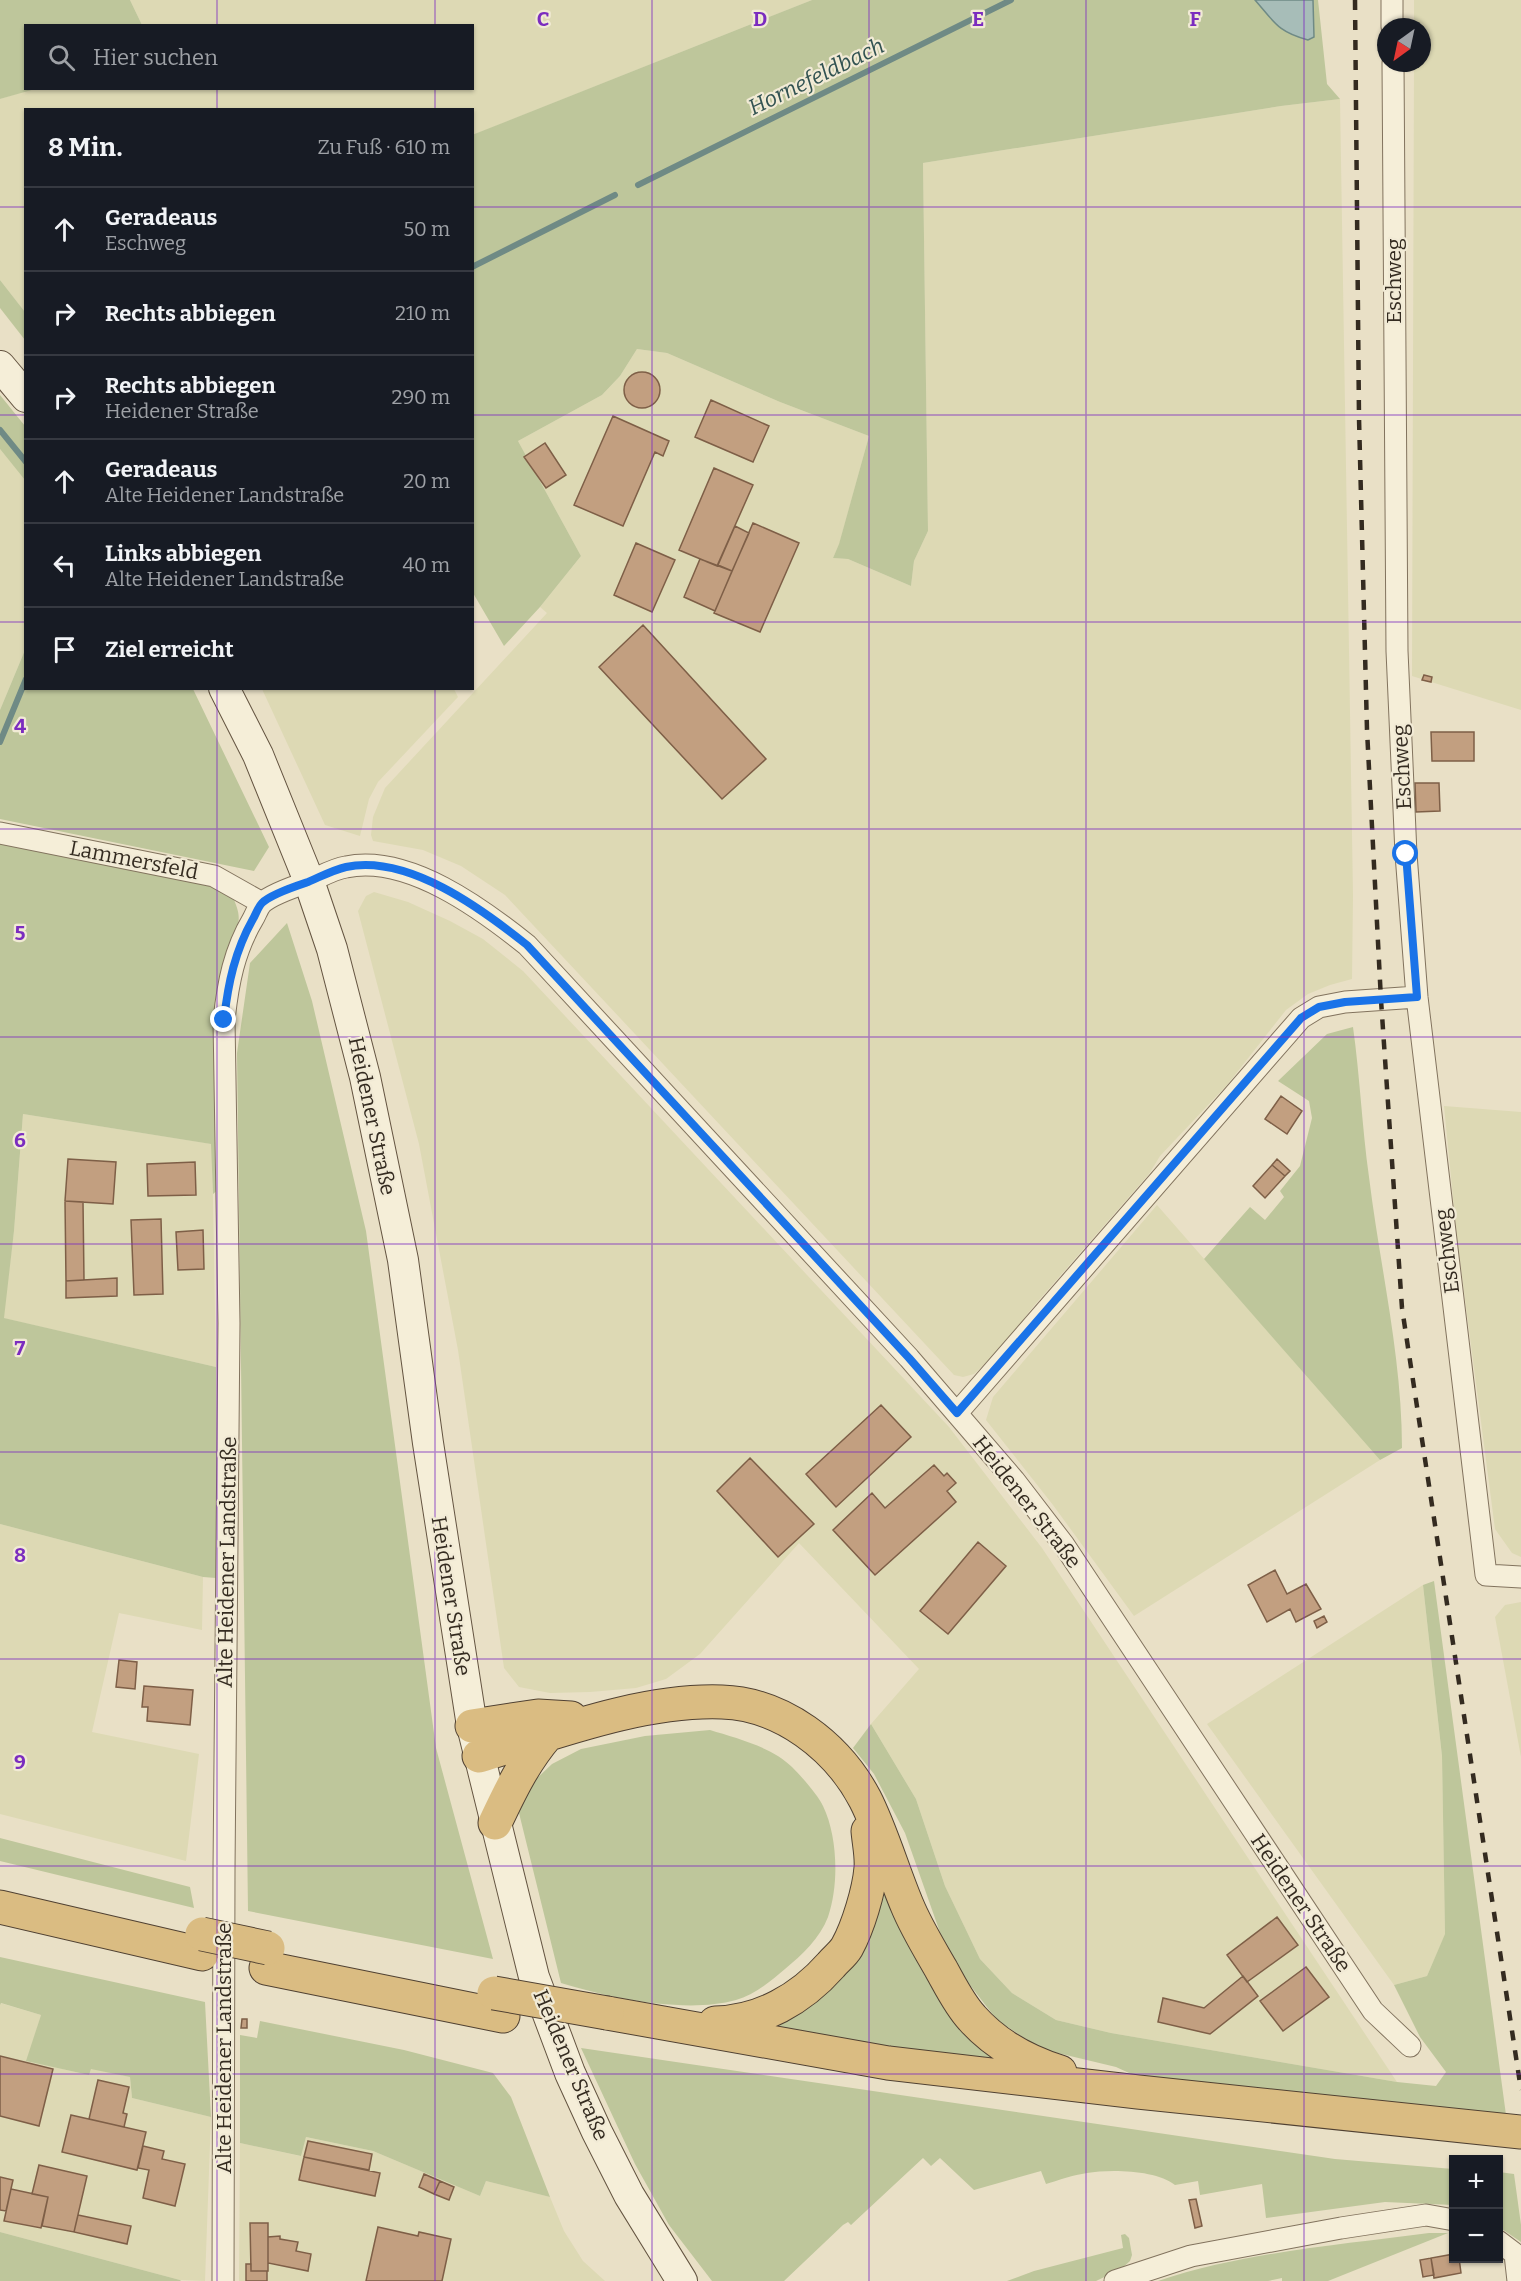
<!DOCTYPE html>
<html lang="de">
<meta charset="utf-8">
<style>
:root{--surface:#171b24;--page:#242831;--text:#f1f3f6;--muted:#9ea1a6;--line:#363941}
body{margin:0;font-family:Bitter,serif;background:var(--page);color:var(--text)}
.controls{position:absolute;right:18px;bottom:18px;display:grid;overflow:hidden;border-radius:0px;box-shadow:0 2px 4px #0004}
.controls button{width:54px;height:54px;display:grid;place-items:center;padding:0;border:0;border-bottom:2px solid var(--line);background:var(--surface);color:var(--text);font:30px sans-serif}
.compass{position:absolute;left:1377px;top:18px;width:54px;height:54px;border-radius:50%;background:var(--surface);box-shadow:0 2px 4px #0004;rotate:213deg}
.stop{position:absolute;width:18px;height:18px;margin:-14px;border:4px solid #1a73e8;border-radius:50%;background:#fff}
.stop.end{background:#1a73e8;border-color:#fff;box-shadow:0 2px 6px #0008}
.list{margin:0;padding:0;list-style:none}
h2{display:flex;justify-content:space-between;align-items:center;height:78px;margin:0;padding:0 24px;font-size:26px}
h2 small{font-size:20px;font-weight:400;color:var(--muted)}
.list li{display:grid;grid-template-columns:39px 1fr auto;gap:18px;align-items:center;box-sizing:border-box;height:84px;padding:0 24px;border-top:2px solid var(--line)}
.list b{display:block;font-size:22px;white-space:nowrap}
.list p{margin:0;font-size:20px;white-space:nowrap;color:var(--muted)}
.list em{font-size:20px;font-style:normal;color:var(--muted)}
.icon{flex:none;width:33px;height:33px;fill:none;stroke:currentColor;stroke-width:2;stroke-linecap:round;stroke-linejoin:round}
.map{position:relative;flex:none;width:1521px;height:2281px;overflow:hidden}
.search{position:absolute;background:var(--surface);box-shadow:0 2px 4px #0004;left:24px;top:24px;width:450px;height:66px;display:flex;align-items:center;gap:15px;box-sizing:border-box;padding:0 21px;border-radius:0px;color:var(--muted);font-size:22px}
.panel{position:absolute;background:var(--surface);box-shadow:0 2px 4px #0004;left:24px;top:108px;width:450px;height:582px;border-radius:0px}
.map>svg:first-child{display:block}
.farmland{fill:#ddd9b4}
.green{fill:#bec69b}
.water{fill:#a7bdb8;stroke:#6f8a85;stroke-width:1.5}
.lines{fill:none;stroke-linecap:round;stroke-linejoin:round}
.stream{stroke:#6f8a85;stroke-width:6}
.building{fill:#c29f80;stroke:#7e5f47;stroke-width:1.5}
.minor-casing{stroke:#82735e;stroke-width:23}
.secondary-casing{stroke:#645441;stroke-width:32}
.trunk-casing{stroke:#504132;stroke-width:35}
.minor{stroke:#f5eed8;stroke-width:21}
.secondary{stroke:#f5eed8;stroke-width:30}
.trunk{stroke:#dabc82;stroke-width:33}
.rail{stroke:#342b20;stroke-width:4.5;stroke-dasharray:10 10;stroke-linecap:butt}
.trunk-bridge-casing{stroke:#504132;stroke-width:35;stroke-linecap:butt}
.trunk-bridge{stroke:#dabc82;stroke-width:33}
.route{stroke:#1a73e8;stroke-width:8}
.grid{fill:none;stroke:#7b2cbf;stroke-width:1.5;stroke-opacity:0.55}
.labels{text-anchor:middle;stroke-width:4.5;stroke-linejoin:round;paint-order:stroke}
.street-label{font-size:21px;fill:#342b20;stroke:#f1ead5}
.water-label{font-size:22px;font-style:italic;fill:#315251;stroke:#f1ead5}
.grid-label{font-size:20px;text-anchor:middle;font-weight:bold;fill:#7b2cbf;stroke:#f1ead5;stroke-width:4.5;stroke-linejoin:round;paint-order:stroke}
</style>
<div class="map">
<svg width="1521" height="2281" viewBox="0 0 1521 2281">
<rect width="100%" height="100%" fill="#e9e0c6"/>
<!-- farmland -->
<path class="farmland" d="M130,0H812L473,135L472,110H26L25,312L0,280V99L35,88H472V26L142,25Z
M1414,0H1521V710L1412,676L1414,63H1422V27H1414Z
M1340,99L1353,896L1352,979L1330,985L1308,994L1286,1010L1227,1085L1160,1156L1149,1174L1032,1308L1002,1348L974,1374L963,1377L954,1375L505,895L461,866L423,850L373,841L371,835L373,817L385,788L547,613L540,607L581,556L518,441L602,395L620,376L637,349L667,353L780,402L869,436L839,545L833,558L848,559L911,586L914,561L928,531L923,163L1281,106Z
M0,449L26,480L25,650L0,710Z
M454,689L458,697L378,782L369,799L360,836L325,825L262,689Z
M374,892L408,902L450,921L483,939L523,971L949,1427L1042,1548L1397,2082L1111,2033L1056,2020L1012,1993L980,1959L945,1886L916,1799L871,1724L919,1669L799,1543L700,1654L666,1679L636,1688L590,1692L550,1693L519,1687L504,1668L458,1350L419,1144L358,911L366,896Z
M1444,1106L1521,1112V1557L1512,1553L1495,1529L1457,1238Z
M23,1114L212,1144L216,1367L3,1318L14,1231Z
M1157,1205L1380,1460L1134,1616L1053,1505L986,1420L993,1397Z
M0,1524L203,1577L202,1630L119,1613L92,1732L199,1754L186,1861L0,1814Z
M1423,1585L1442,1756L1445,1935L1427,1976L1394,1985L1207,1724Z
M1521,1602V1757L1495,1617L1505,1605Z
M0,2003L41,2015L27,2061L89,2075L91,2068L130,2077L132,2098L211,2117L205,2281L180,2280L0,2232Z
M306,2137L373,2151L480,2196L486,2181L550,2197L564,2231L583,2261L605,2281H239L240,2143L300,2156Z"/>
<!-- green -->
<path class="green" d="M0,0H130L142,25L26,26V88L35,89L0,99Z
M812,0H1255L1273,21L1314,37L1313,0H1318L1327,84L1340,99L1281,106L923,163L928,531L914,561L911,586L848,559L833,558L839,544L869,436L780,402L667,353L637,349L620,376L602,395L518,441L581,556L540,607L504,646L473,593L472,135Z
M0,280L25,312V340L0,308Z
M0,395L25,426V480L0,449Z
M25,650L26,688L193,689L269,847L254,871L0,819V710Z
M0,842L204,883L231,893C244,921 239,922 228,949L219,1189L213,1194L211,1144L23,1114L14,1231L4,1318L216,1367V1578L203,1577L0,1524Z
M287,923L312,1001L366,1231L436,1748L493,1959L248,1911L237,1053L250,963Z
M1353,1027C1360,1077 1362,1127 1369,1177C1380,1267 1402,1357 1402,1448L1380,1460L1204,1259L1250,1207L1265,1220L1284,1197L1280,1191L1300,1166L1312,1118L1309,1101L1278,1081L1327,1034Z
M1434,1581L1506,2115L1140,2078L1116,2067L1041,2049L997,2020L949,1958L905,1833L874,1774L853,1748L871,1724L916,1799L945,1886L980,1959L1012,1993L1056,2020L1111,2033L1397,2082L1436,2086L1446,2072L1420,2037L1394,1985L1427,1976L1445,1934L1442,1756L1423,1585Z
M710,1730C736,1738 772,1747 792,1767C801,1776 818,1795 823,1806C838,1837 839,1885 828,1917C820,1938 802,1955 785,1969C771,1981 754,1995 736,2000C687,2014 609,1998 561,1983L519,1813L533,1782L552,1764L581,1749L645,1736Z
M0,1838L190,1887L194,1908L0,1861Z
M881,1862L918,1964L950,2017L1015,2067L772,2032L775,2023L796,2014Z
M0,1957L205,2002L211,2117L132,2098L130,2077L91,2069L89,2075L26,2061L41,2015L1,2003L0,2005Z
M260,2021L404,2050L493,2073L511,2097L550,2197L486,2181L480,2196L373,2151L306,2137L301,2156L240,2143V2035L257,2038Z
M581,2048L1335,2159L1453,2169V2205L1385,2202L1266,2218L1262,2184L1200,2195L1198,2181L1175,2185C1157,2170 1110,2169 1087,2173C1073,2175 1059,2180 1046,2184L1041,2171L974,2190L940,2158L931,2166L923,2158L851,2225L848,2222L843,2225L784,2281H712L669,2225L635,2164Z
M1499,2172L1514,2174L1521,2225V2242L1499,2227Z
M0,2232L180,2280L181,2281H0Z
M1429,2233H1448L1328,2281H1282V2278L1268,2281H1158C1245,2252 1339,2245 1429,2233Z
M1125,2234L1129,2238L1132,2255L1130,2261L1121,2269L1096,2281H1007L1034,2271L1123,2248L1121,2235Z"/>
<!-- water -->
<path class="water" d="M1255,0H1313L1314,37L1308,40C1278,32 1275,23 1255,0Z"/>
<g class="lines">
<!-- stream -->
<path class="stream" d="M638,185L1011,0
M472,267L615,195
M0,430L26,462
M0,742L26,679"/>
</g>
<!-- building -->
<path class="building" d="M624 390a18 18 0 1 1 36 0a18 18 0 1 1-36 0Z
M711,400L769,426L753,462L695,437Z
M613,416L669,441L663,456L655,452L623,526L574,505Z
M545,443L566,475L546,488L524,457Z
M714,468L753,485L717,566L679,550Z
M753,523L799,543L760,632L714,613Z
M735,526L749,533L732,571L718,565Z
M636,543L675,560L652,612L614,595Z
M700,559L732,571L715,611L684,597Z
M643,625L766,759L722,799L599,667Z
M1424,675L1432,677L1431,682L1422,680Z
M1431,732H1474V761H1432Z
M1415,783H1439L1440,811L1416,812Z
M1281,1096L1302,1111L1287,1134L1265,1119Z
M68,1159L116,1162L113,1204L65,1201Z
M1277,1159L1290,1171L1285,1176L1272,1165Z
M195,1162L196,1195L148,1196L147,1164Z
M1272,1165L1285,1176L1265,1198L1253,1186Z
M65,1201L83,1202L84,1280L66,1281Z
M161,1219L163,1294L134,1295L131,1220Z
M203,1230L204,1269L178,1270L176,1232Z
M117,1278V1296L66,1298V1281Z
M881,1405L911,1437L836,1507L806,1474Z
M750,1458L814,1524L778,1557L717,1491Z
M934,1465L944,1476L947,1473L956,1483L947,1491L956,1502L875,1575L833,1530L872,1493L885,1508Z
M978,1542L1006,1566L948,1634L920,1611Z
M1275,1570L1287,1594L1306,1584L1321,1609L1296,1622L1290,1609L1267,1622L1248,1585Z
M1324,1616L1327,1622L1317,1628L1314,1621Z
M119,1660L137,1662L135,1689L116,1687Z
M144,1686L193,1690L190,1725L147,1721L148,1707H142Z
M1277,1917L1298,1945L1247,1982L1227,1955Z
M1306,1967L1329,1997L1283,2031L1260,2001Z
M1243,1976L1258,1996L1210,2034L1158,2022L1163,1998L1204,2008Z
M242,2019H247V2028H241Z
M0,2056L53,2069L39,2126L0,2116Z
M98,2080L129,2087L123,2113L127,2114L124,2127L89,2119Z
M71,2115L146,2132L137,2170L62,2152Z
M308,2141L372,2154L369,2170L304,2157Z
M143,2146L164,2151L162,2159L185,2164L175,2206L143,2198L149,2170L138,2168Z
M304,2157L380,2173L375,2196L299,2180Z
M39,2165L87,2176L74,2232L42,2226L48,2197L32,2194Z
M424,2174L440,2181L434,2194L419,2187Z
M0,2177L13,2180L6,2211L0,2210Z
M440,2181L454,2187L449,2200L434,2194Z
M11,2189L48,2197L41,2228L4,2221Z
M1196,2199L1202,2226L1195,2228L1189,2200Z
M78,2215L131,2226L127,2244L74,2232Z
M250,2223H268V2271H251Z
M378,2227L418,2236L419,2232L451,2239L442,2281H366Z
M280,2236V2239L298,2242L296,2251L311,2254L308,2271L268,2263V2237Z
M1454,2254V2258H1459L1461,2273L1434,2278L1431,2258Z
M1431,2258L1434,2275L1423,2277L1420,2260Z
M246,2264H251V2271H267V2281H246Z"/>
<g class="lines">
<!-- minor casing -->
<g class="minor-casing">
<path id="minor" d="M1392,0V27
M1393,63L1397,651L1406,854L1417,997L1486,1575L1521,1577
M0,833L214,876L262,903
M957,1413L1301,1018L1319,1007L1345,1002L1417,997
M1498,2241L1515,2254L1518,2281
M223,2281L224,1870L229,1323L224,1020C228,983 234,951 253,919C256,914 258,907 262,903C271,895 296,886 308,882C320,877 333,869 346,867C408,854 482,909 527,945L909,1358L1014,1480L1064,1545L1373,2011L1410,2046
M1115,2281L1191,2256L1341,2228L1426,2215L1454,2220"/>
</g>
<!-- secondary casing -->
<g class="secondary-casing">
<path id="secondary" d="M0,366L26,397
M224,688L258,755L309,881L332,949L365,1077L403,1260L428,1443L472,1726L534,1977L570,2073L597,2132L629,2195L682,2281"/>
</g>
<!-- trunk casing -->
<g class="trunk-casing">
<path id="trunk" d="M472,1726L538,1716L571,1718
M479,1756C554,1733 643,1699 722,1702C782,1704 837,1746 865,1799C881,1830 893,1872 907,1905C916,1927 929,1948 941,1969C950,1985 959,2004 972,2018C995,2044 1028,2062 1060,2072
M495,1823C510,1791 524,1762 547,1735
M0,1907L202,1954
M266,1968L503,2016
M607,2013L888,2063L1138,2092L1521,2132
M715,2023C761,2022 801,1999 831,1965C836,1959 843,1954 847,1947C858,1927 869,1891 871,1868C872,1856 869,1843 868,1831"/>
</g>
<!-- minor -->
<use href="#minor" class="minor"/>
<!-- secondary -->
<use href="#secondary" class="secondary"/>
<!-- trunk -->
<use href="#trunk" class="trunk"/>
<!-- rail -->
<path class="rail" d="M1355,0L1359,418L1367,730L1381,1000L1402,1308L1521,2090"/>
<!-- trunk-bridge casing -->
<g class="trunk-bridge-casing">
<path id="trunk-bridge" d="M202,1934L268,1948
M494,1993L607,2013"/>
</g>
<!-- trunk-bridge -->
<use href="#trunk-bridge" class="trunk-bridge"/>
</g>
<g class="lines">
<!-- route -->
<path class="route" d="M224,1020C228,983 235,951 253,919C256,914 258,907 262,903C271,894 296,886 308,882C320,877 333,870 346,867C408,854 482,909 527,945L909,1358L957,1413L1301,1018L1319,1007L1345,1002L1417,997L1406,854"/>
</g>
<!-- grid -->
<path class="grid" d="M217,0V26M435,0V26M652,0V2281M869,0V2281M1086,0V2281M1304,0V2281M217,88V110M435,88V110M0,207H26M472,207H1521M0,415H26M472,415H1521M0,622H26M472,622H1521M217,688V2281M435,688V2281M0,829H1521M0,1037H1521M0,1244H1521M0,1452H1521M0,1659H1521M0,1866H1521M0,2074H1521"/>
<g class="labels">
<!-- street labels -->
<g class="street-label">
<text transform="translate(1394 281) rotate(-90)" y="7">Eschweg</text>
<text transform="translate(1402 767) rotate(-93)" y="7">Eschweg</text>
<text transform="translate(134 860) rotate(11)" y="7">Lammersfeld</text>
<text transform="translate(372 1116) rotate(78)" y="7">Heidener Straße</text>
<text transform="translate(1447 1251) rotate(-97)" y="7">Eschweg</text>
<text transform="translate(1027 1502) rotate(52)" y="7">Heidener Straße</text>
<text transform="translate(227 1562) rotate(-89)" y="7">Alte Heidener Landstraße</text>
<text transform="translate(451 1596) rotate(81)" y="7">Heidener Straße</text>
<text transform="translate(1301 1903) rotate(56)" y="7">Heidener Straße</text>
<text transform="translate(224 2048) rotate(-90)" y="7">Alte Heidener Landstraße</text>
<text transform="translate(571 2065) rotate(67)" y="7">Heidener Straße</text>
</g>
<!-- water labels -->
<g class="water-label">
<text transform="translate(816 76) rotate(-26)" y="8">Hornefeldbach</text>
</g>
</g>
<g class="grid-label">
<text x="543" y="26">C</text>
<text x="760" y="26">D</text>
<text x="978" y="26">E</text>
<text x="1195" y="26">F</text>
<text x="20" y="733">4</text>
<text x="20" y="940">5</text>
<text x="20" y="1147">6</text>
<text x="20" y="1355">7</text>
<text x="20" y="1562">8</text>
<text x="20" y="1769">9</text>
</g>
</svg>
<div class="controls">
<button>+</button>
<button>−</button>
</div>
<svg class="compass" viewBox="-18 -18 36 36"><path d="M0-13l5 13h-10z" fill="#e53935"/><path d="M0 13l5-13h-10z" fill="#9ea1a6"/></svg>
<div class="stop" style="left:1406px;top:854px"></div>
<div class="stop end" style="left:224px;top:1020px"></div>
<div class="search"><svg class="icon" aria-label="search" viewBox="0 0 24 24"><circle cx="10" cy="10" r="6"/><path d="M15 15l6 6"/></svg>Hier suchen</div>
<section class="panel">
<h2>8 Min.<small>Zu Fuß · 610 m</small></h2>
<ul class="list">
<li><svg class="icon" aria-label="ahead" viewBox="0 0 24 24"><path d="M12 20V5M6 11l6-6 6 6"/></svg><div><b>Geradeaus</b><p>Eschweg</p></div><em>50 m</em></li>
<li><svg class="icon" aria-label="right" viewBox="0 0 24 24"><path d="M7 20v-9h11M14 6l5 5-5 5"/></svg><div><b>Rechts abbiegen</b></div><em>210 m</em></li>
<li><svg class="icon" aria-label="right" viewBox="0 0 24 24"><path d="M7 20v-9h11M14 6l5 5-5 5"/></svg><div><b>Rechts abbiegen</b><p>Heidener Straße</p></div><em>290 m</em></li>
<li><svg class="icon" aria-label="ahead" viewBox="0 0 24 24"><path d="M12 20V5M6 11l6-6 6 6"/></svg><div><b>Geradeaus</b><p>Alte Heidener Landstraße</p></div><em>20 m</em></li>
<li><svg class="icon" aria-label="left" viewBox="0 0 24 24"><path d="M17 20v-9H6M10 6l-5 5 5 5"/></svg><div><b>Links abbiegen</b><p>Alte Heidener Landstraße</p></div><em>40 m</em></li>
<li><svg class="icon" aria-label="arrive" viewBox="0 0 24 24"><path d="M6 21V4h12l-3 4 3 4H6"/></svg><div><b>Ziel erreicht</b></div></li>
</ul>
</section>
</div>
